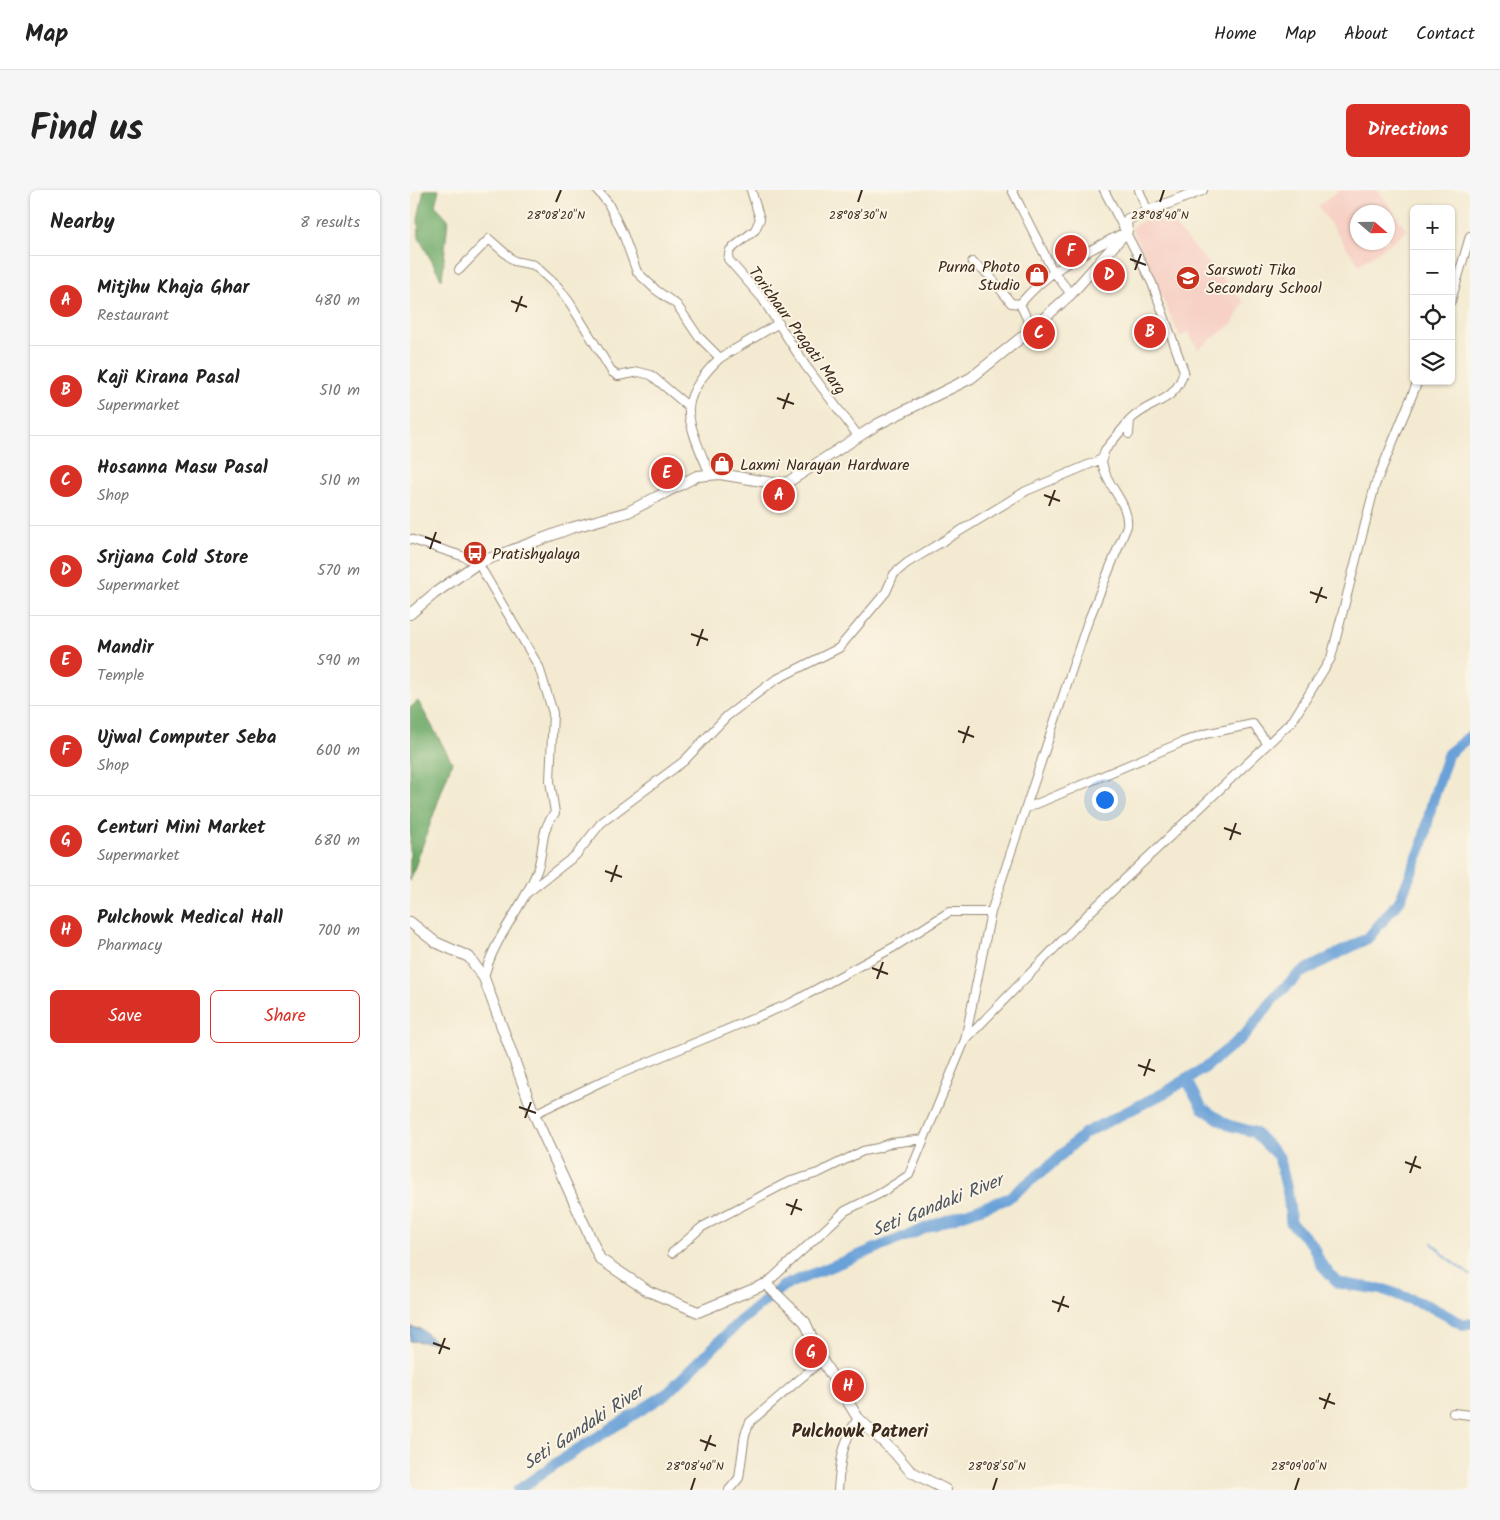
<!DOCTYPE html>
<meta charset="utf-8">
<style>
:root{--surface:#fff;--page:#f6f6f6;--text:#222;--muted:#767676;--line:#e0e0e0;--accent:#d93025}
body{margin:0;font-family:Kalam,sans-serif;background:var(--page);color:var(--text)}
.controls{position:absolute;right:15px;top:15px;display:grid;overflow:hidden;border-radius:8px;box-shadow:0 1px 4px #0004}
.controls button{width:45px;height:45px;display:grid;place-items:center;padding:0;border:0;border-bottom:1px solid var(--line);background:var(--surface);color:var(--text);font:25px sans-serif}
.compass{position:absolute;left:940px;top:15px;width:45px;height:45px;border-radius:50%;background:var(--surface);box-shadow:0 1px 4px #0004;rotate:110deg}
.you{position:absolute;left:694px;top:609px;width:18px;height:18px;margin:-12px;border:4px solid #fff;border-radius:50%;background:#1a73e8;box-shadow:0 0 0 8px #1a73e833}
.badge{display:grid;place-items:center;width:32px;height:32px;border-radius:50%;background:var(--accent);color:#fff;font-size:16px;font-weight:700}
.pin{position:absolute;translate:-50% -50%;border:2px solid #fff;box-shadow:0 1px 5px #0006}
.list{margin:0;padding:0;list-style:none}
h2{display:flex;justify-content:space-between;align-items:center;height:65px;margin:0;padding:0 20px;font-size:21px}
h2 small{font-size:16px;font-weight:400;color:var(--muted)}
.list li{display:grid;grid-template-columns:32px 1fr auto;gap:15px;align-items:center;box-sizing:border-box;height:90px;padding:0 20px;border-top:1px solid var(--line)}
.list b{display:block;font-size:19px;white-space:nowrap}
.list p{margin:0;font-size:16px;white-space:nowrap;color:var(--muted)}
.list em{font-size:16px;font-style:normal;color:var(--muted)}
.actions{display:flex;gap:10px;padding:15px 20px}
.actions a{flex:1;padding:11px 0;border:1px solid var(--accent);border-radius:8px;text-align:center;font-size:18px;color:var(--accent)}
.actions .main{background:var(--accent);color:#fff}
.icon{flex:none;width:28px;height:28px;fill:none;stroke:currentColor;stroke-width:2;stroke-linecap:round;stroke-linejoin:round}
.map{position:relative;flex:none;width:1060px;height:1300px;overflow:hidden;border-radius:8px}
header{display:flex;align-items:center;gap:30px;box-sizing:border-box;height:70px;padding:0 25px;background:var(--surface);border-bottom:1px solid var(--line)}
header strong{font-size:24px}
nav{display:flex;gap:28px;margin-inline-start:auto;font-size:18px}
.intro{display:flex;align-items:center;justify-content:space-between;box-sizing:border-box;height:120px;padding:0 30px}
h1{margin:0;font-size:35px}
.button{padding:12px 22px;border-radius:8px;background:var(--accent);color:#fff;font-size:18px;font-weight:700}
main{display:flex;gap:30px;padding:0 30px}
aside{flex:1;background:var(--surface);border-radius:8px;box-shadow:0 1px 4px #0004}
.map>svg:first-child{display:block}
.built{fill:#f7d1c6;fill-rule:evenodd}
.forest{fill:#6eaa69;stroke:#546a44}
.water{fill:#6aa1d8;stroke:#52667b}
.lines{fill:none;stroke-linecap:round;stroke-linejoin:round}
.stream{stroke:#6aa1d8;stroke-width:2}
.river{stroke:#6aa1d8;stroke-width:11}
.minor-casing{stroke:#978a78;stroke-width:10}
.secondary-casing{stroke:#978a78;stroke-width:12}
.minor{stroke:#fff;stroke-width:8}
.secondary{stroke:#fff;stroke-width:10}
.ticks{fill:none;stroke:#3b2a1e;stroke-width:2}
.labels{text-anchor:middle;stroke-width:4;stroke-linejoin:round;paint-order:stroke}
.poi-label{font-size:16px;fill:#3b2a1e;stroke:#fcf5e5;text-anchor:start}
.street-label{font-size:16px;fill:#3b2a1e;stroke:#fcf5e5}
.water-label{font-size:18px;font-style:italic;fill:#4b545f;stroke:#fcf5e5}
.neighbourhood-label{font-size:18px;font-weight:bold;fill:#3b2a1e;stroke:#fcf5e5}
.ticks-label{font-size:12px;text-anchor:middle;fill:#3b2a1e;stroke:#fcf5e5;stroke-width:4;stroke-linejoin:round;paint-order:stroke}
</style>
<header>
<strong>Map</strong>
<nav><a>Home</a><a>Map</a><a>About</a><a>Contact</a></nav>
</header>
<div class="intro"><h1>Find us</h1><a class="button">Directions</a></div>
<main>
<aside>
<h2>Nearby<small>8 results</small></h2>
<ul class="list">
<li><span class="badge">A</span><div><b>Mitjhu Khaja Ghar</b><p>Restaurant</p></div><em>480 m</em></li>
<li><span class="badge">B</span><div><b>Kaji Kirana Pasal</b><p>Supermarket</p></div><em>510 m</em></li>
<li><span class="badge">C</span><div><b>Hosanna Masu Pasal</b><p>Shop</p></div><em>510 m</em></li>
<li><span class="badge">D</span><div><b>Srijana Cold Store</b><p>Supermarket</p></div><em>570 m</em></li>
<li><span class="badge">E</span><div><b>Mandir</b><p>Temple</p></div><em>590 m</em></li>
<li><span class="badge">F</span><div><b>Ujwal Computer Seba</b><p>Shop</p></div><em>600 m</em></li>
<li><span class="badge">G</span><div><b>Centuri Mini Market</b><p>Supermarket</p></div><em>680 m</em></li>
<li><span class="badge">H</span><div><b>Pulchowk Medical Hall</b><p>Pharmacy</p></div><em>700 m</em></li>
</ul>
<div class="actions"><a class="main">Save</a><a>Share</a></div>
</aside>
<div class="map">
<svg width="1060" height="1300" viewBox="0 0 1060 1300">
<rect width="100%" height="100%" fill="#fcf5e5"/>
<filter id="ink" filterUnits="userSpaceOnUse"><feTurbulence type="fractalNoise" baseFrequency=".02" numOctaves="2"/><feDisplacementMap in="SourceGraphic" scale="10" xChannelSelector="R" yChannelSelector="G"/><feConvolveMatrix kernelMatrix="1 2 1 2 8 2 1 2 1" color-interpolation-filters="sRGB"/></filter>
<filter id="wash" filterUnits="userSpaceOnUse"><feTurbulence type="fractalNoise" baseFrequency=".0096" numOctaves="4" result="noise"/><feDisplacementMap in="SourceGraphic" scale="20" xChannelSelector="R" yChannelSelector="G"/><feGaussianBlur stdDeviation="1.12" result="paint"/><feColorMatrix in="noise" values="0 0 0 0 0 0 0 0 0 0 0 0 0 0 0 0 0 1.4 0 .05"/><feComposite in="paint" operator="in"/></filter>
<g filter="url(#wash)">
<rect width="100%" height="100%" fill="#f3ead1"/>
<!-- built -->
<path class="built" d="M930,0H968L997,41L949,75L908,16ZM948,22H978V52H948Z
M755,21L764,35L834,112L822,134L788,159L778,142L770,147L721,37Z"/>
<!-- forest -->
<path class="forest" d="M14,0H29L25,15L38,29L32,90L9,48L8,29Z
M8,511L42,572L0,691V518Z"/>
<!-- water -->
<path class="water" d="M0,1137L11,1139L27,1153L0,1151Z"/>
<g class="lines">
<!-- stream -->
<path class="stream" d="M1022,1053L1037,1068L1060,1085"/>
<!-- river -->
<path class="river" d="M776,888L792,918L818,935L844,942L869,967L878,1004L881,1033L902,1054L911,1074L928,1093L975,1100L1019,1116L1054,1135L1060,1134
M108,1300L154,1268L255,1205L329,1132L373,1096L521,1036L597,1009L637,978L675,943L758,901L796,877L835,845L863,809L890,783L958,748L990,710L1012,656L1022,613L1038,564L1060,546"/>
</g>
</g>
<g filter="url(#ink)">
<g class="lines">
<!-- minor casing -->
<g class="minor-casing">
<path id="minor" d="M187,0L198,13L213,44L227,82L246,100L267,115L288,146L310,168C297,180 281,199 279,217C277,234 293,268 300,284
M341,0L350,29L345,40L320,60L318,69L352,108L395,175L449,247
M602,0L643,81L661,104
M694,0L742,93L774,181C765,215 741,209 720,230L719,244
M729,0L738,22
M562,72L579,85L601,113L610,114
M49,80L79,49L104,71L124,75L148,97L160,113L202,182L208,186L229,182L241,185L279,217
M1041,111L1060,46
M622,139L610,114C641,77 672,65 713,43
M310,168L369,133
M0,349L52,366L68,373L129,477L143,523L140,591L145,623C129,641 135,659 127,681C113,718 83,748 74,788
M617,618L770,553L795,544L843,534L857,553
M117,703L166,665L191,633L274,571L317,526L365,490L429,458L476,402L484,384L497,373L616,301L692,269L695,260L720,230
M555,850L678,724L883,530L921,468L965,295L1008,191
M124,924L195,890L381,813L484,757L539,722H581
M262,1063L292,1037L378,992L408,983L453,961L468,958L481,953L514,949
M356,1094L435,1021L471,1003L499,985L555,850L581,722L677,434L717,336C720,312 693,294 692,269
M1043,1223L1060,1225
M319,1300L329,1288L335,1244L340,1232L412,1170
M428,1300C430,1273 432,1252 448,1228"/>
</g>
<!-- secondary casing -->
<g class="secondary-casing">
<path id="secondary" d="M0,424L25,403L68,373L161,338L218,322L287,286L310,284L369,294L378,292L468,234L561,188L622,139L661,104L717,41L716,33L718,29L792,0
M0,732L25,752L59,767L74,788L124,924L190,1069L238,1101L288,1122L356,1094L395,1132L412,1170L448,1228L484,1262L500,1281L536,1300"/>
</g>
<!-- minor -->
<use href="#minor" class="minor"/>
<!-- secondary -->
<use href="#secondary" class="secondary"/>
</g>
</g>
<!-- ticks -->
<path class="ticks" d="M146,12L151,0M448,12L452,0M750,12L754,0M720,69L736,75M725,80L731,64M101,111L117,117M106,122L112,106M367,208L384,214M373,219L379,203M634,305L650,311M639,316L645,300M15,347L31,353M20,359L26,342M900,402L917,408M906,413L912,397M281,444L298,450M287,456L293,439M548,541L564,547M553,553L559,536M814,638L831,644M820,650L826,633M195,681L212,687M201,692L207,675M462,778L478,784M467,789L473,772M728,875L745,881M734,886L740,869M109,917L126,923M115,928L121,912M995,972L1011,978M1000,983L1006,966M376,1014L392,1020M381,1025L387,1009M642,1111L659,1117M648,1122L654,1106M23,1153L40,1159M29,1164L35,1148M909,1208L925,1214M914,1219L920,1203M290,1250L306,1256M295,1261L301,1245M281,1300L285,1288M583,1300L587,1288M885,1300L889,1288"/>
<!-- icons -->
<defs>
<g id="shop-disc" transform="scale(1.25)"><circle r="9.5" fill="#c8321e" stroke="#fcf5e5"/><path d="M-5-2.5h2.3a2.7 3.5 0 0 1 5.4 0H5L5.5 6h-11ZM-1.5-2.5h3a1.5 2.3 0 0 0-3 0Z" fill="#fff"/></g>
<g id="school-disc" transform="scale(1.25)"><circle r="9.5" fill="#c8321e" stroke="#fcf5e5"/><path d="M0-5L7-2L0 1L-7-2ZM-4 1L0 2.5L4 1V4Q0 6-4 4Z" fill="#fff"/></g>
<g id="bus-disc" transform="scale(1.25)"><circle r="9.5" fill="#c8321e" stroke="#fcf5e5"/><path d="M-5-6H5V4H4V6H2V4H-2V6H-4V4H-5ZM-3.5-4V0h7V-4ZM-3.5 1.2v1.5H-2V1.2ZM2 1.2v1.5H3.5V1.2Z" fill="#fff"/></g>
</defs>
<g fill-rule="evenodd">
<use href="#shop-disc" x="627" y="85"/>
<use href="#school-disc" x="778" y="88"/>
<use href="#shop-disc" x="312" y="274"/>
<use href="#bus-disc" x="65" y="363"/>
</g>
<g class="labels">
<!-- poi labels -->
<g class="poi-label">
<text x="610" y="82" text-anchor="end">Purna Photo<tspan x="610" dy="18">Studio</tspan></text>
<text x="796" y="85">Sarswoti Tika<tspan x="796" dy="18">Secondary School</tspan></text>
<text x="330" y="280">Laxmi Narayan Hardware</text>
<text x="82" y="369">Pratishyalaya</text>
</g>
<!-- street labels -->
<g class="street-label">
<text transform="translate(388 140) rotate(54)" y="6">Torichaur Pragati Marg</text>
</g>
<!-- water labels -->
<g class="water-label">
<text transform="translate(527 1015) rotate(-22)" y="6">Seti Gandaki River</text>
<text transform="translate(173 1237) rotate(-33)" y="6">Seti Gandaki River</text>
</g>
<!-- neighbourhood labels -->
<g class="neighbourhood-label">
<text x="450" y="1247">Pulchowk Patneri</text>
</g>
</g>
<g class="ticks-label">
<text x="146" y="29">28°08'20"N</text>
<text x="448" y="29">28°08'30"N</text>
<text x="750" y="29">28°08'40"N</text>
<text x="285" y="1280">28°08'40"N</text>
<text x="587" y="1280">28°08'50"N</text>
<text x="889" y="1280">28°09'00"N</text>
</g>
</svg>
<div class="controls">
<button>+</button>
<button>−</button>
<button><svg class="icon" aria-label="locate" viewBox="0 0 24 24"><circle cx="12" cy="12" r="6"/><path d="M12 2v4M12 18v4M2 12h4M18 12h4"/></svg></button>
<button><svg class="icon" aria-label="layers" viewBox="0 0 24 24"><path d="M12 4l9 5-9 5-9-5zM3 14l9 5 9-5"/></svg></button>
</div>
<svg class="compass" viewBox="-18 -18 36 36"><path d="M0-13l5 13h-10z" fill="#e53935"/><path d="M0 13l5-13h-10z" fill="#767676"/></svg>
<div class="you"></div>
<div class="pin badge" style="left:369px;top:305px">A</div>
<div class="pin badge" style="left:740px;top:142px">B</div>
<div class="pin badge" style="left:629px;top:143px">C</div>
<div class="pin badge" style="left:699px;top:85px">D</div>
<div class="pin badge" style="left:257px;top:283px">E</div>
<div class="pin badge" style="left:661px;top:61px">F</div>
<div class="pin badge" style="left:401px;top:1162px">G</div>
<div class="pin badge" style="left:438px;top:1196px">H</div>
</div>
</main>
